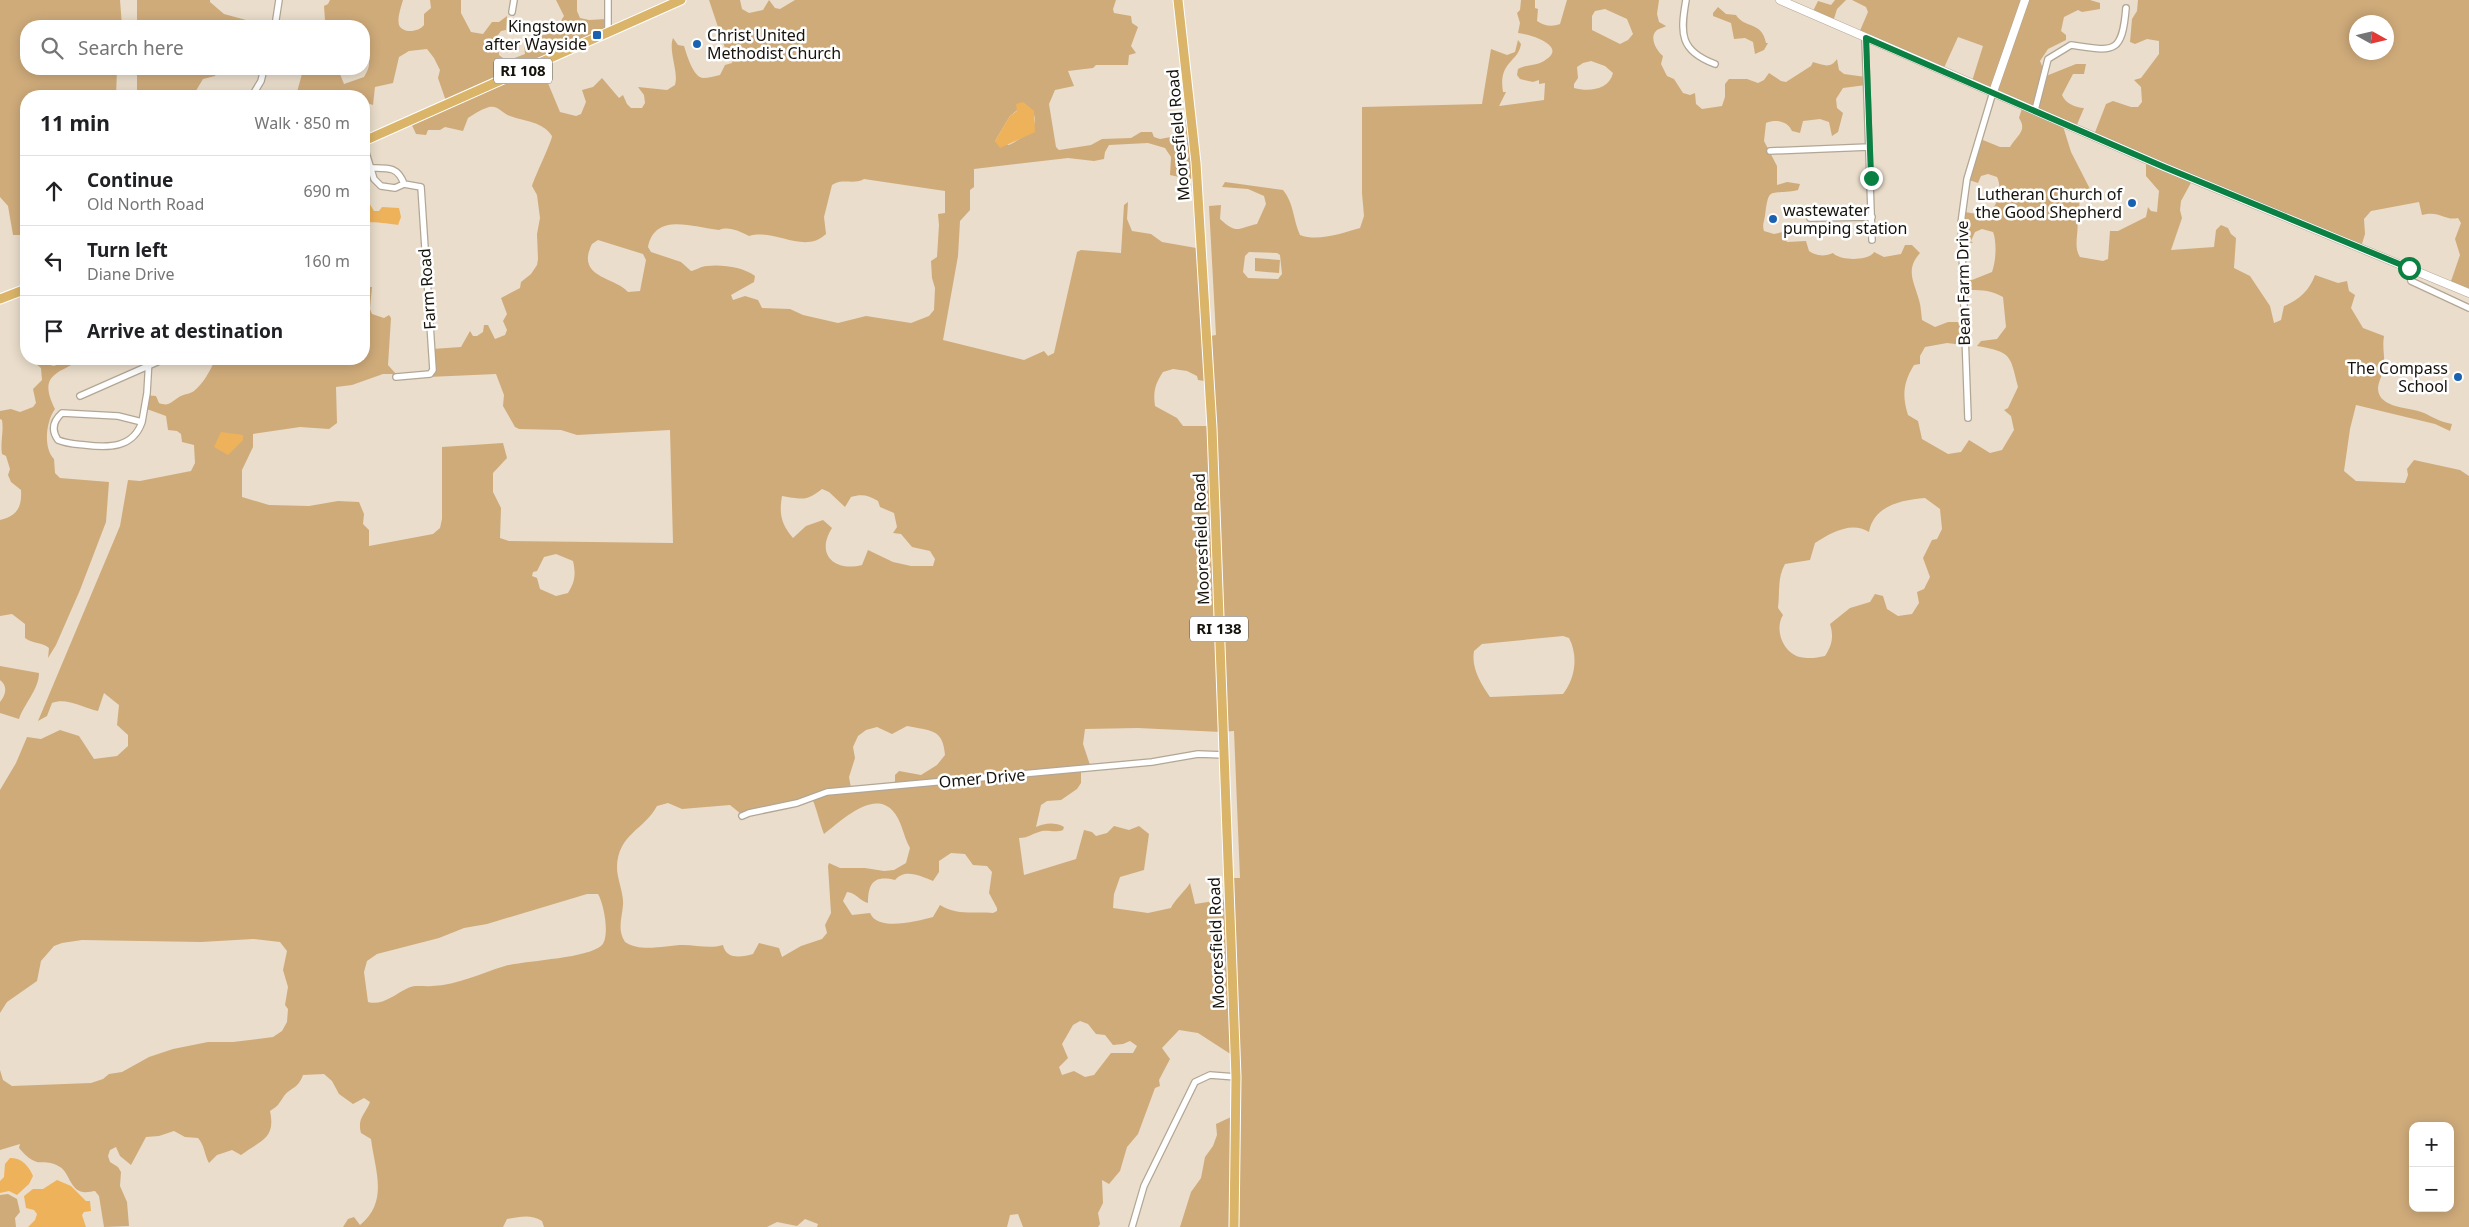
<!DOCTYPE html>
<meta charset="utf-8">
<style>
:root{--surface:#fff;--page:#f6f6f6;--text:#202124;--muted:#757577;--line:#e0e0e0}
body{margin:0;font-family:"Noto Sans",sans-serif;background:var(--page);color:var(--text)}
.controls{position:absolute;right:15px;bottom:15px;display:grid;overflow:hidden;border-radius:10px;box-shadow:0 2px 12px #0003}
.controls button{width:45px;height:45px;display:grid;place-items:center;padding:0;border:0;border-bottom:1px solid var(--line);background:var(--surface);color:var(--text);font:25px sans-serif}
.compass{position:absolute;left:2349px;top:15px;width:45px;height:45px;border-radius:50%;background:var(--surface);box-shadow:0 2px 12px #0003;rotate:98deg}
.stop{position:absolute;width:15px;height:15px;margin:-11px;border:4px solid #0b8043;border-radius:50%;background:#fff}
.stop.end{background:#0b8043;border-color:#fff;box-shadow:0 1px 5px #0008}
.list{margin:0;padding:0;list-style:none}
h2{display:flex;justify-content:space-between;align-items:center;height:65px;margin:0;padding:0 20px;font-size:21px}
h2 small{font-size:16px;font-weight:400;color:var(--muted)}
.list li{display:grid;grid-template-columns:32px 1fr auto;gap:15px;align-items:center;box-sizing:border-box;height:70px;padding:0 20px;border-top:1px solid var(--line)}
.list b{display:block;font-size:19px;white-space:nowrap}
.list p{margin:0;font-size:16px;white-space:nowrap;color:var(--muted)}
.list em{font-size:16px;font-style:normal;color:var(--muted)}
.icon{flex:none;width:28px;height:28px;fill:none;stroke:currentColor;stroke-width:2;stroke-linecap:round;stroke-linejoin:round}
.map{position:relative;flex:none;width:2469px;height:1227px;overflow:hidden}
.search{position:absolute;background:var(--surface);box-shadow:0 2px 12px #0003;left:20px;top:20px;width:350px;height:55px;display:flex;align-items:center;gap:12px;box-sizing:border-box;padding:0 18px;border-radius:20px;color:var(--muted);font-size:19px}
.panel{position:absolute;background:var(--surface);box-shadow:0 2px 12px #0003;left:20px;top:90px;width:350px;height:275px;border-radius:20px}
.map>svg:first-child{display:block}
.green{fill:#cfab7a;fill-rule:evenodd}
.water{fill:#eeb25b}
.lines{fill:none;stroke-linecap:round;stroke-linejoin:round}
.minor-casing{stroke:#b2a695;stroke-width:8}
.tertiary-casing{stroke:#b2a695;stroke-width:9}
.primary-casing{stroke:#fff;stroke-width:11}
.minor{stroke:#fff;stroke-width:5.5}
.tertiary{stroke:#fff;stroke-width:8}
.primary{stroke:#dab468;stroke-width:9}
.route{stroke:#0b8043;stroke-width:6}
.poi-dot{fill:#1a61b1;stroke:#fff;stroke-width:2}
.labels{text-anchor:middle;stroke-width:5;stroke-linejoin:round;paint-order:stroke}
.shield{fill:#fff;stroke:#5c5955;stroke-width:1}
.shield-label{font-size:15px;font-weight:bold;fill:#16120c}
.poi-label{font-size:16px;fill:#16120c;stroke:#fff;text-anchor:end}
.street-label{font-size:16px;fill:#16120c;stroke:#fff}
</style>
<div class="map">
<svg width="2469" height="1227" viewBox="0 0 2469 1227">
<rect width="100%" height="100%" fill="#eaddcb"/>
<!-- green -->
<path class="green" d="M0,0H120L122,26H26V69H117L116,96H26V235H13L8,206L0,197Z
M137,0H210V2L224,14L246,20L241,26H137Z
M330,0H403C401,7 397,18 399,25C403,34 419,32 424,25V14L431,8L430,0H461V13L471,32L483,34L492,22H499L507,16L506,30L501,31L498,35L499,55L507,61L525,54L524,42L531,41L536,36L553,33L564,16L556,0H577V11L580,18L589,20L606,19L608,33L540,64L560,112L576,116L581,114L586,102L582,90L593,87L602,78L619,98L623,95L627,104L631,108H642L645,103L644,95L638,87L667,90L675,85C679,72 668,51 673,38L678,45L684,46C687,55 693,77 703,78C708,78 715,76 720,75L725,65L732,63L734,57L731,52L726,51L709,0H740L742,9L749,13L763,10L769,0L775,8L780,9L795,0H1116L1113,9L1114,13L1131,16L1132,23L1138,27L1131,46L1136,53L1129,55L1128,65H1096L1093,68L1068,71L1074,86L1055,90L1049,104L1056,147L1059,150L1091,145L1102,139L1131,138L1141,132H1152L1154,137L1160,139L1171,137L1174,133L1176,122L1187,120L1198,178L1188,179L1170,175L1171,157L1165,148L1148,143L1109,145L1105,152L1104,159L1094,161L1068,158L974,169V187L970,190V210L960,221L958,256L943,340L1024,360L1044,351L1048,356L1054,353L1077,252L1081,250L1121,253L1124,205L1128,202L1127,219L1132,231L1151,234L1162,242L1202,249L1210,336L1216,335L1209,206L1221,205L1220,219C1237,235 1238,228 1257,224L1266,204L1264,196L1248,189L1222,187L1225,182L1283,190C1294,203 1293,220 1300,235C1318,242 1342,233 1360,228L1364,216L1362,193V107L1482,104L1491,49L1507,55L1515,52L1518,40L1521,44C1518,63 1498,61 1503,92H1506L1499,106L1544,100L1545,83L1539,84V80L1533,82L1520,79L1517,75L1518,69C1527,64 1536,66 1544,61C1570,46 1529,34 1518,33L1520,23L1517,13L1520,10L1521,0H1535V8L1538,9L1537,21C1544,26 1552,27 1560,24L1567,0H1659L1657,14L1659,22L1666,26C1663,28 1659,28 1656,31C1649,38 1657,51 1663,56L1661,64L1667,76L1674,79L1683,93L1690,95L1695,93L1696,104L1702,109L1722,106L1725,97V84L1729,79H1747L1758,83L1764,80L1769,73L1781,81L1786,82L1811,66L1813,62C1824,65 1830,69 1837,59L1839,70L1844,74L1866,77V85L1843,88L1836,99L1837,108L1843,113L1838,132L1832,136L1829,122L1820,119L1803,121L1800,133L1792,131C1788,121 1776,119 1766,123L1764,141L1777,166V185L1787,182L1800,184L1798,190C1769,196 1769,184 1765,216C1764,222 1762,225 1764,231L1774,234L1783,232L1787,242L1806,241L1809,251C1816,256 1825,257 1833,253C1840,261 1869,261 1874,252L1884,257L1901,254L1905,245H1912L1920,253C1905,270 1914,281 1919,300C1921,306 1921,313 1922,320L1935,327L1948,322H1962L1963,345L1947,343L1925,347L1920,356V364L1914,365C1903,383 1902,396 1908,415L1918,421L1922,439L1948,454L1961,452L1969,440L1990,453L2002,450L2014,430L2011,416L2004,410L2008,408L2018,387C2010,355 2012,352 1977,346L1981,341L1997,339L2006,327L2003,297C1990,289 1976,290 1962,290L1961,281L1972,280L1992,272C1996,261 1997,242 1993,232L1982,229L1975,232L1971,241L1973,243L1960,241L1962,212C1969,212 1976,215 1982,214C1998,212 2003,189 1997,177L1988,174L1981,176L1978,183L1966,179L1978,138L2000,147H2010C2016,136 2028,131 2019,118L2023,105L1972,81L1983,46L1958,37L1943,70L1859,33L1868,12L1866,7L1852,0H2090L2100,3V9L2082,12L2078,10L2064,17L2061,31L2066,35V40L2048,49L2040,61L2046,76L2076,64H2086L2084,74H2073L2062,95C2065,103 2076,108 2084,108L2076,127L2062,123L2071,152L2090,189L2080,192L2079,212L2076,216C2081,229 2072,245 2080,257L2103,261L2108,259L2110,231H2118L2146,217L2148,207L2151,211L2157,212L2159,191L2146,176V160L2094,135L2106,104L2113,101L2131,107H2138L2142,102L2141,87L2134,80L2141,78L2159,54V41L2147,39L2135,44L2130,42L2132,19L2137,11L2138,0H2469V293L2450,284L2460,255L2455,239L2461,223L2458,218C2444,221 2440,210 2422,215L2419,202L2371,211L2364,219L2365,234L2361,247L2193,179L2181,201L2180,210L2182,218L2171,250L2214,247L2216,230L2221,225L2228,228L2231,234L2236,238L2234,268L2250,276L2270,306L2274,323L2281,320L2284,306C2299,300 2309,291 2315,275L2338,283L2347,281L2349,291L2355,295L2351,308L2363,328L2384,336C2382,347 2385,356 2384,366C2383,374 2378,382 2378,389C2379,409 2411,407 2424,413C2433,417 2440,422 2452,424L2450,431L2435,424L2356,405L2350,429L2344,471L2356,481L2405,483L2408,475L2407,469L2414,460L2460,470L2469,476V1227H1180L1191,1192L1201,1178L1205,1157L1213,1146L1217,1135L1216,1124L1231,1117L1232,1055L1198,1033L1179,1030L1162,1048L1170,1059L1159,1080L1160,1086L1155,1088L1138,1134L1127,1147L1120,1171L1109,1184L1102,1180L1103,1203L1098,1213L1100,1224L1098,1227H1023L1018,1214L1010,1215L1007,1227H817L818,1224L805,1219L797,1226L777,1222L767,1227H544L542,1221C530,1214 521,1217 507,1219L503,1227H343L348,1219L354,1217L360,1225C389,1201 375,1171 371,1139L361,1133C357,1118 365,1115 370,1102L364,1098L353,1104L339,1094L332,1081L324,1074L303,1075C298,1089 291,1087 284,1096C278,1105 279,1105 270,1111C276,1139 261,1140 241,1155L232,1150L217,1155L209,1163C204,1154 205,1146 198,1138L185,1137L174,1131L159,1136L146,1137L131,1165L120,1156L116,1147L110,1150L108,1156L110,1162L118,1167L121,1172L120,1186L127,1202L129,1226L104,1227L99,1196L95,1191C92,1191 87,1193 83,1192C70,1190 69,1172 60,1167C43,1156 39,1172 19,1148L20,1144L0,1150V1070L3,1080L12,1086L91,1083L103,1079L109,1074L122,1072L149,1057L173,1049L208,1042H233L273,1037L282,1031L287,1022L288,1009L285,1005L288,987L283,970L287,951L280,942L253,939L201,942L82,940L62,943L54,946L41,961L37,981L7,1002L0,1013V790L16,763L27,737L41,739L60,730L79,736L94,759L117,756L128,746V735L117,725L119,705L104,693L98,711C84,708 66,697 52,703L47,716L38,721L120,526L128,480L140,481L191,471L195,463L194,445L182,442L181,434L177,431L168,430L166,416L144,408L145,395L156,396L159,403C169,407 171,402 179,397C184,394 190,394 194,391C203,384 211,370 215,359H364V287H372L370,309L372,314L384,318L389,315L391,318L388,365L396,374H383L352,385L336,387L337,423L329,429L300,427L253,434V447L242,470V497L269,505L309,506L338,501L359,502L364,514L363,524L369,530V546L433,534L440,528L442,519V447L503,443L507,458L493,473V492L501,508L500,538L509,541L673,543L670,430L577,435L561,430L519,429L515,427L503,406L504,395L496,374L428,377L427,373L430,369L432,349L461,347L470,331L473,336H477L483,332L484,325H488L495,339L505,335L507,330L503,321L507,314L501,298L520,288L521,282L531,274L537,265L538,259L537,234L540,218L537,195L532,186C535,176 552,141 552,136C542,121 526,122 510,116C502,113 498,105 489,107C482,109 474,114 468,118L463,131L445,127L440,130H428L426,135L416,134L410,121L447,104L438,78L440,70L434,58L427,49L409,51L399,57L393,83L375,87L373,105L364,102V96H303L297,92L302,74L299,69H338L344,84L364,77C373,62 368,61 364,47C362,41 364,32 364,26H322L325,20L324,6L328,4ZM1605,9L1627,19L1633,34L1628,40L1620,44L1592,30V16L1595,11ZM2356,22H2386V52H2356ZM1591,61L1605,66L1613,73C1609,90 1589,92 1574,88V84L1578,78L1577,67L1583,63ZM1025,104C1048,122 1026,136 1009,145L995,141L1010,116ZM864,179L945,191V213L938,214L939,225L937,257L931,261L932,278L935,288L934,310L929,316L911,323L866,316L838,323L803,315L790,309L762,308L758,300L745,296L733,300L731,295L754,282L755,276C744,267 721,264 707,266C701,266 697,270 691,271L681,262L651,252L648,247C655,212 692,227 719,230C729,226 739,231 749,236C775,228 804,255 826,234L824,217L832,185C842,178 854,185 864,179ZM598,240L643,254L646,260L640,291L628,292C615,277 575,278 592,244ZM1249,252L1277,253L1280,255L1282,274L1278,279L1248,278L1243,272L1245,256ZM1173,369L1187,371L1197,376L1198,380L1211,382L1212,426H1183L1177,418L1155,406C1153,392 1155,384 1163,372ZM822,489L829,492L845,507L851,497C862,494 868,495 878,501L880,507L894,513L897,527L893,533L901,534L912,547L930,551L935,559L933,566H911L893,562L868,550L862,565C835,572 815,555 832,528L823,520L806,526L793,538C781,524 779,514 782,496C801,499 806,502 822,489ZM1925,498L1940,509L1942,529L1937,539L1932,540L1923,558L1930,577L1924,589L1917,592L1919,603L1912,614L1898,616L1887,609L1883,596L1875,594L1870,602L1850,608L1830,624C1834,637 1832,645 1825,656C1816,658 1809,659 1800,657C1783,653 1774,629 1783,615L1778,608C1780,593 1777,578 1785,564L1810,560L1815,543C1831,533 1851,521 1869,532C1874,505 1902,500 1925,498ZM556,554L573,561C576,574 575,582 568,593L556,596L540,589L537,578L532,576L533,572L537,571L544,557ZM1563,636L1569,638C1578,655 1576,677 1563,694L1490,697C1481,684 1471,668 1474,651L1482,644ZM907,726C930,731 943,728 945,755L937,765L921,775L899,771L895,775V786L851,788L849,777L855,758L853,747L858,736L866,730L877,727L892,734ZM1138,728L1221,732L1234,731L1240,878H1226L1227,899L1195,904L1190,883C1185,891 1173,902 1171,908L1148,913L1113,908L1114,894L1120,877L1144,870L1149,834L1139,826L1129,830L1114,826L1107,833L1096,836L1092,832L1084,830L1076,859L1024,875L1019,838C1029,838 1033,833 1042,831C1050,830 1055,833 1063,830L1064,827C1055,822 1045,823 1036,827L1041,805L1047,801L1061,800L1077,789L1081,783V769L1091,768L1083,744L1085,729ZM811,796C817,809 819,821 824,834C840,822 872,790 892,810C902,820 903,836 910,848L906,863L894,870L884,871L865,868H840L829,863L828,866L831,913L825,925L827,933L822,939L801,946L782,957L779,948L759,943L753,954C742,957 726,960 723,945C710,949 697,945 683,945C666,945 641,953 625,942C617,930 622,918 623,905C624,893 617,880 617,867C618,834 644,830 657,806L668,803L682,809L730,805L741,814L747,810L795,802ZM951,853L965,854L973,865L987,866L992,872L989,893L997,908V911L993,913C974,911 957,916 940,905L933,917C917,921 878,932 870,913L852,915L843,901L847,892C855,892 860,901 868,903C868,883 874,875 895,880C905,868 921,876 933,881L939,872V861ZM587,894H598C604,904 610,936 602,945C587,959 527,960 505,966C481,973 458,985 432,986C423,987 414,984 406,989C394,995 382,1006 368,1002L364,972L367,961L377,954L439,938L464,928L487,924ZM1080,1021L1088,1024L1096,1034L1105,1035L1113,1045L1123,1044L1130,1041L1137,1046L1133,1053H1111L1094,1075L1085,1077L1074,1071L1062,1075L1059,1067L1068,1058L1062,1044L1073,1025ZM2413,1126H2450V1208H2413Z
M1835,0H1846L1837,9L1833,22L1812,13L1818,1L1831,5Z
M1718,7L1726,14L1736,15C1745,29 1762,21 1766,43H1768L1764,50L1755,54L1753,42L1745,38L1734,39L1731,23L1713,16V13Z
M137,69H219L215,76L203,79L194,94L187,96H137Z
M1255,258L1280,260L1279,273L1255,271Z
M30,359H49L50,365L54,366L71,359H83C56,374 38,375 55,409C46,421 43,448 54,459L55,473L60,478L109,482L106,522L80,590L56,645L48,658L49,648C42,642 33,644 25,638V624L12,614L0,616V520C18,516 22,506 21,490L11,482L8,475L10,469L6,456L2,454C0,442 4,432 2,420L0,419V411L11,409L20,412L33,407L36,403L33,389L42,380L41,368Z
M0,666L39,673C39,689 24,704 19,719L0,713V702C6,695 8,686 0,680Z
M8,1194L17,1199L20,1212L15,1218L16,1227H0V1195Z"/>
<!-- water -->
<path class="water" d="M1023,102L1034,111L1035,132L1000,148L995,141L1010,116L1017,111L1016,104Z
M364,199L368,201L374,211H379L382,207L399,208L401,217L398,225C390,224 372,221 365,223L364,227Z
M221,432L243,435V440L228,455L214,447Z
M10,1158C21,1157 29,1166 33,1176L29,1184L17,1195L9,1191L0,1193V1181L4,1177L5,1164Z
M57,1180L71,1186L86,1201H90L91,1211L84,1212L82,1215L86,1227H28L35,1220L37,1214L34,1210L26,1208L24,1196L33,1189H43Z"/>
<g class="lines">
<!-- minor casing -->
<g class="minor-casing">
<path id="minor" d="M608,0V33
M1686,0C1680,34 1680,51 1715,64
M512,12L514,0
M275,26L279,0
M1865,38L1872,240
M252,96L261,81L264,69
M2035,110L2048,59L2071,45C2113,51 2122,56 2126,8
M364,146L374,179L381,186L395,188L404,184L421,187L433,370L430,374L396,377
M1770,151L1869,147
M373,168C389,168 398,167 404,184
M1810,218L1872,217
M2409,268L2411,281L2469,308
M80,396L164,359
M62,413L118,416L142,422C133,448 109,448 85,445C76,444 67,444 58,440C51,430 53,421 62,413Z
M1968,418L1961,223L1967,179L1993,92
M142,422L147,393L149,359
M742,816L749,813L797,803L827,792L1152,762L1198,754L1225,755
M1132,1227L1144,1186L1195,1082L1210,1075L1236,1077"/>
</g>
<!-- tertiary casing -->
<g class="tertiary-casing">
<path id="tertiary" d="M1780,0L2164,167L2469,293
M1993,92L2025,0"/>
</g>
<!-- primary casing -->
<g class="primary-casing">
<path id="primary" d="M1178,0L1196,163L1212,428L1236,1077L1234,1227
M364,141L681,0
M0,299L26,289"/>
</g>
<!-- minor -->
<use href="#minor" class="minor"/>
<!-- tertiary -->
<use href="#tertiary" class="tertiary"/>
<!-- primary -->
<use href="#primary" class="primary"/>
</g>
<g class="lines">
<!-- route -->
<path class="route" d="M1871,178L1866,38L2164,167L2409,268"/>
</g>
<!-- markers -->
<g class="poi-dot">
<rect x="592" y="30" width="10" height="10" rx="2.5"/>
<circle cx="697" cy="44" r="5"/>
<circle cx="2132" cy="203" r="5"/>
<circle cx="1773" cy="219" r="5"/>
<circle cx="2458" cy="377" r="5"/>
</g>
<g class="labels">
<!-- shield labels -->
<g class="shield">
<rect x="494" y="58.5" width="58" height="25" rx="4"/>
<rect x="1190" y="616.5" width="58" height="25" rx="4"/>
</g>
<g class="shield-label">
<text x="523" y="76">RI 108</text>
<text x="1219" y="634">RI 138</text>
</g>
<!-- poi labels -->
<g class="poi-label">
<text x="587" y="32">Kingstown<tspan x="587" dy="18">after Wayside</tspan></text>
<text x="707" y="41" text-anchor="start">Christ United<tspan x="707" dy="18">Methodist Church</tspan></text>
<text x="2122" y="200">Lutheran Church of<tspan x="2122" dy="18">the Good Shepherd</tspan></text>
<text x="1783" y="216" text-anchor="start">wastewater<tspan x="1783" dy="18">pumping station</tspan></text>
<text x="2448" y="374">The Compass<tspan x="2448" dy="18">School</tspan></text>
</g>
<!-- street labels -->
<g class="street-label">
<text transform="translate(1178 135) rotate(-95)" y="6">Mooresfield Road</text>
<text transform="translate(1963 283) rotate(-91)" y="6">Bean Farm Drive</text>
<text transform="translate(427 289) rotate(-94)" y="6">Farm Road</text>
<text transform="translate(1201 539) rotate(-92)" y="6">Mooresfield Road</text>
<text transform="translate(982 778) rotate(-5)" y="6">Omer Drive</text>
<text transform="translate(1216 943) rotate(-92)" y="6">Mooresfield Road</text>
</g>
</g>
</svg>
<div class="controls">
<button>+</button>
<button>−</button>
</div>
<svg class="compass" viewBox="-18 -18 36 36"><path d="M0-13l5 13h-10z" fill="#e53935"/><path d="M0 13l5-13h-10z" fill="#757577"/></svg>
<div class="stop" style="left:2409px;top:268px"></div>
<div class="stop end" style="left:1871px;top:178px"></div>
<div class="search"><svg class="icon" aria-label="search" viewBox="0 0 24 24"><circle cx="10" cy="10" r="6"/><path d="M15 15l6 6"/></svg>Search here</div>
<section class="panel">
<h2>11 min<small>Walk · 850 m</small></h2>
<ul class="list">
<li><svg class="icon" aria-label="ahead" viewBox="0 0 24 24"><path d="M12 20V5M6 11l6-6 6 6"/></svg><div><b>Continue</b><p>Old North Road</p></div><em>690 m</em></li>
<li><svg class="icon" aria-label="left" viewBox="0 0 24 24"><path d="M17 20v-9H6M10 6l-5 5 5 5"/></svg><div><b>Turn left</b><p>Diane Drive</p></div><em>160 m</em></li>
<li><svg class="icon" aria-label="arrive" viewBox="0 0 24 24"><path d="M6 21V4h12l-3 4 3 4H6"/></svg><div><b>Arrive at destination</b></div></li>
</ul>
</section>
</div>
